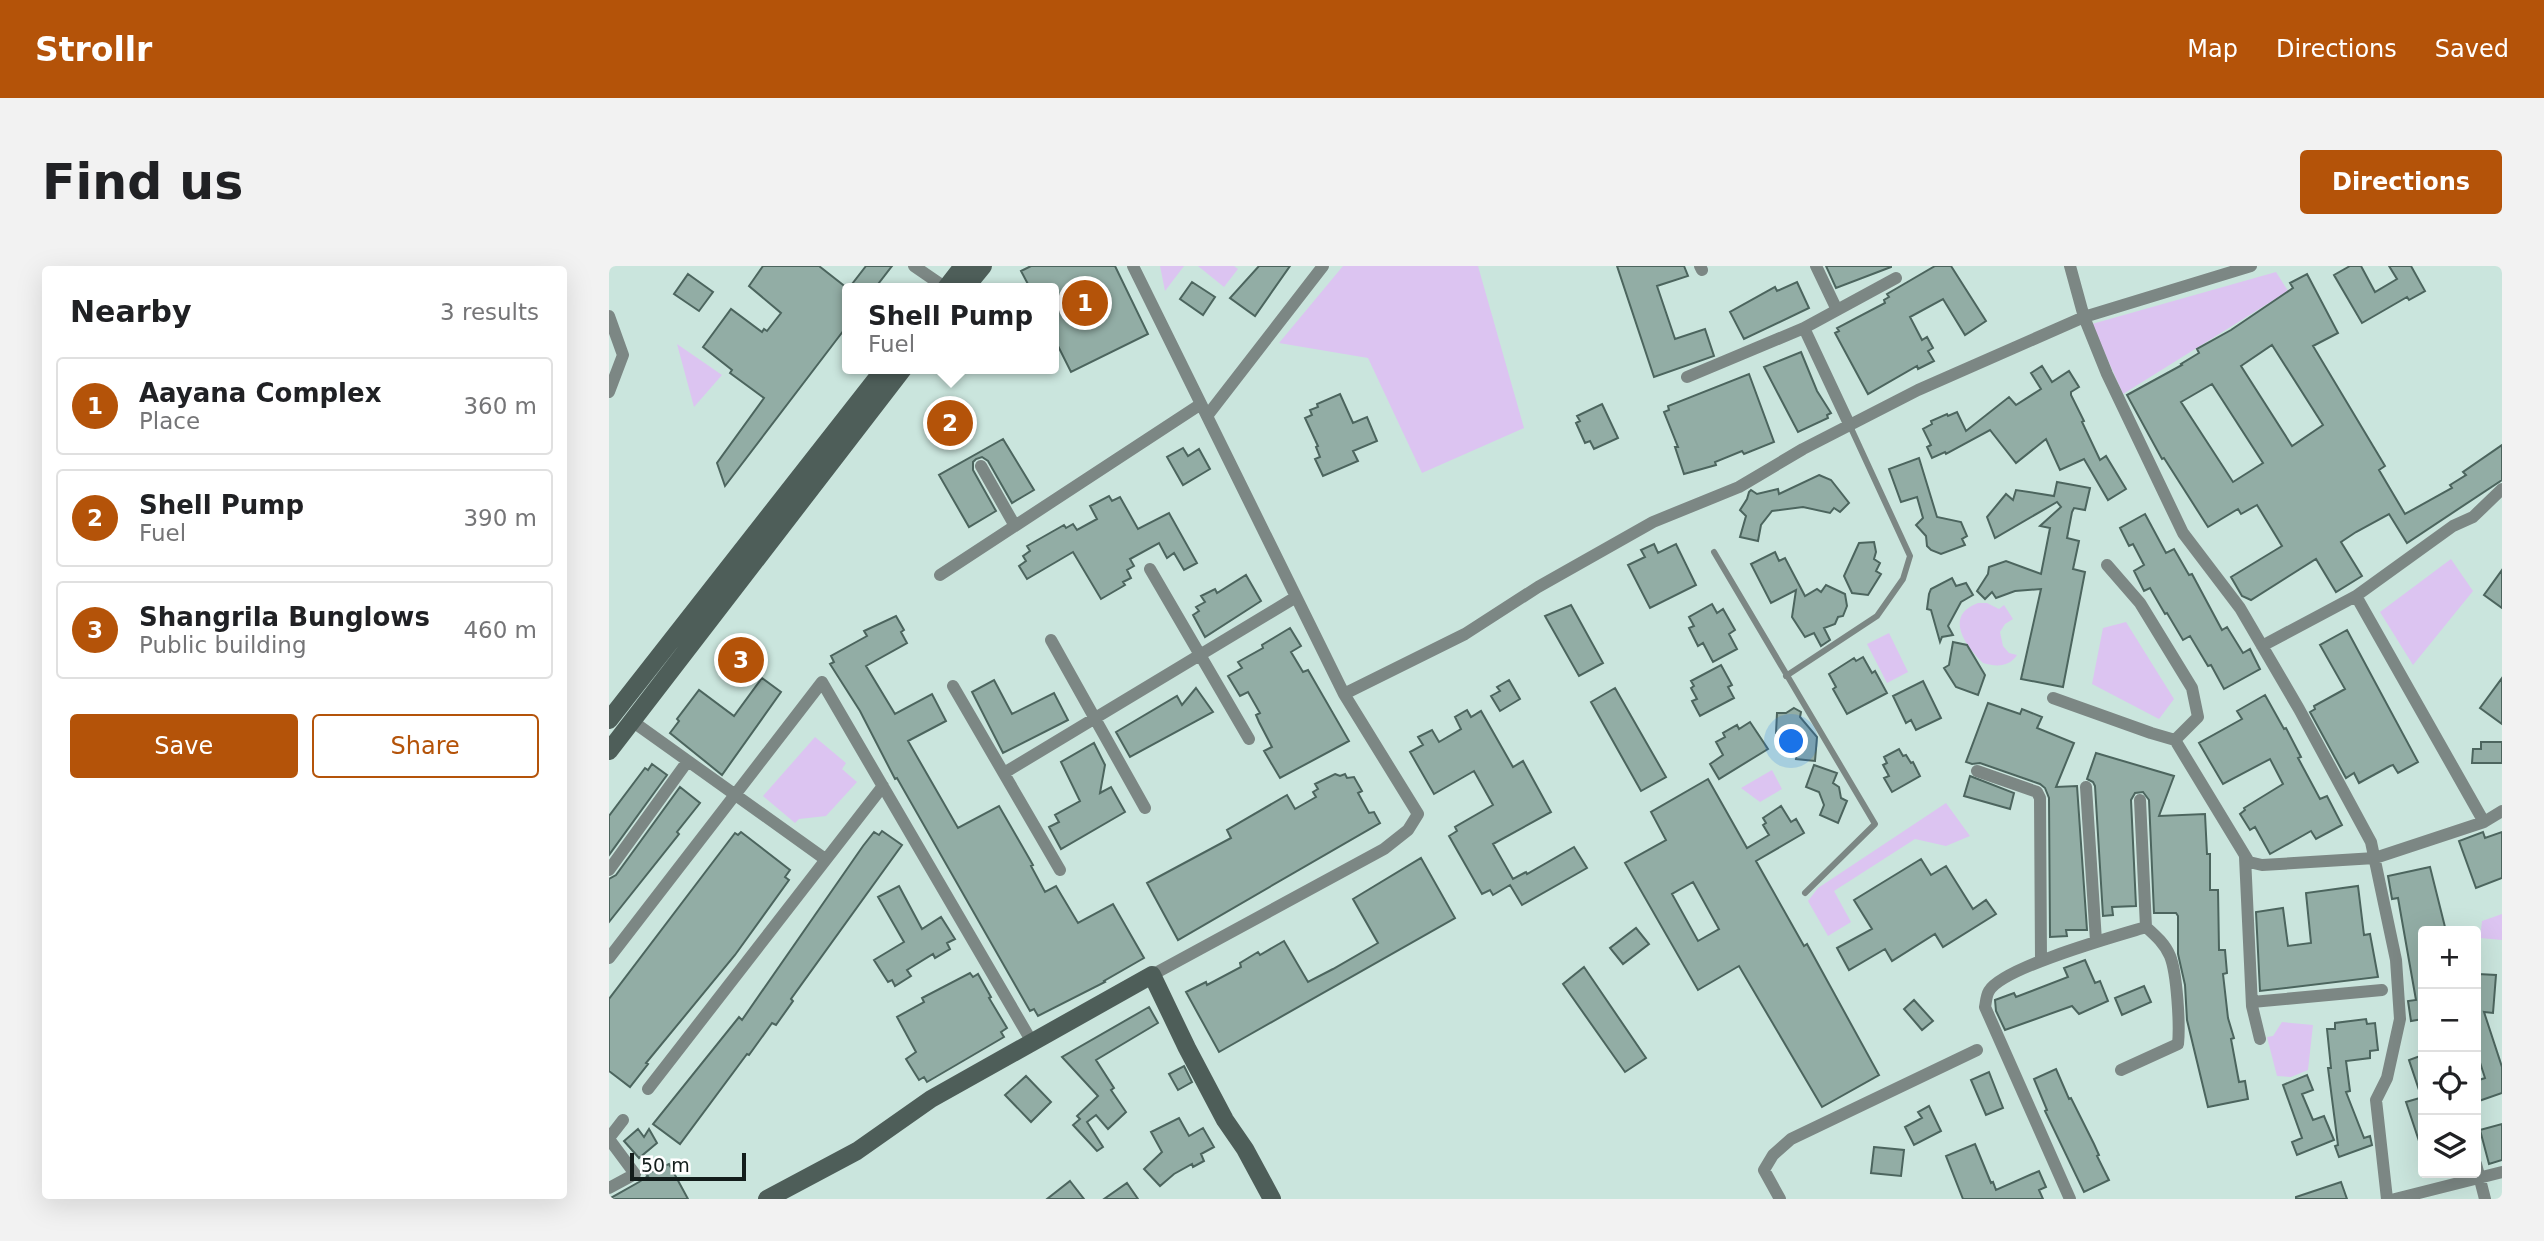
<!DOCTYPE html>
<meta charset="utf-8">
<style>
:root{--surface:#fff;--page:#f2f2f2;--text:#202124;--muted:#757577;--line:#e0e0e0;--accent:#b45309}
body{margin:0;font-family:"DejaVu Sans",sans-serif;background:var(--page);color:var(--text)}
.controls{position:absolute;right:21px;bottom:21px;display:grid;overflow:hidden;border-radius:7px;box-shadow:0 7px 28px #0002}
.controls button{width:63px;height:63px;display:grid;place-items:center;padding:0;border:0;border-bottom:2px solid var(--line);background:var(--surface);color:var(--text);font:35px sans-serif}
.scale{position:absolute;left:21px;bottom:18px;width:116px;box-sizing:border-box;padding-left:7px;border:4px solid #131d1b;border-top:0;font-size:19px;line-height:24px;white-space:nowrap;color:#131d1b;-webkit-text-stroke:5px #fff;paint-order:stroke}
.you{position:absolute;left:1183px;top:476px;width:24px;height:24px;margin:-18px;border:5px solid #fff;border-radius:50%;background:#1a73e8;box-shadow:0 0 0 10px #1a73e833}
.badge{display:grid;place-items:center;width:46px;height:46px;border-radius:50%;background:var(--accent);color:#fff;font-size:23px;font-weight:700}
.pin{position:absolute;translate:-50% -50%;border:4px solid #fff;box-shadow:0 2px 7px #0006}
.popup{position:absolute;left:233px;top:17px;width:217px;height:91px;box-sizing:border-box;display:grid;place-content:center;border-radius:7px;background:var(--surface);filter:drop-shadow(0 2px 5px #0005);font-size:23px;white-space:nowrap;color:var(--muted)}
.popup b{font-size:26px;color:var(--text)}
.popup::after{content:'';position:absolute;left:50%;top:100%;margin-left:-14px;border:14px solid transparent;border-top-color:var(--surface)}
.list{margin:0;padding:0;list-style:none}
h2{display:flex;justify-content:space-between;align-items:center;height:91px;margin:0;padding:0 28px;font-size:30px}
h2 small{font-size:23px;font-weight:400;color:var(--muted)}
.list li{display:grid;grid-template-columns:46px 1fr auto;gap:21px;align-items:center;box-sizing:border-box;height:98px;margin:0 14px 14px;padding:0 14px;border:2px solid var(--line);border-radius:7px}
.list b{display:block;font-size:26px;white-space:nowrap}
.list p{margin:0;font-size:23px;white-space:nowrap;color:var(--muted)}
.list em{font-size:23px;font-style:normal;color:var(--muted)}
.actions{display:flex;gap:14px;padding:21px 28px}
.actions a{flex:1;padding:16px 0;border:2px solid var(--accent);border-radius:7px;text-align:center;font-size:24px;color:var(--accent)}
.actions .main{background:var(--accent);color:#fff}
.icon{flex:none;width:38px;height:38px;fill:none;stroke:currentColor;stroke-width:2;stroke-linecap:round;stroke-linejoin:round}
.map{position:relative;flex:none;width:1893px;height:933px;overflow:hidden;border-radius:7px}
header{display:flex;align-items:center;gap:42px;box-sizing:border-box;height:98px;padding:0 35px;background:var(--accent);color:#fff}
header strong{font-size:33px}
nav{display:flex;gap:38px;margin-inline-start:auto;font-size:24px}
.intro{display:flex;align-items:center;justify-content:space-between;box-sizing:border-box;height:168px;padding:0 42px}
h1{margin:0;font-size:49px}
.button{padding:18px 32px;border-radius:7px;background:var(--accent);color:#fff;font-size:24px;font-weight:700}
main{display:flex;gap:42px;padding:0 42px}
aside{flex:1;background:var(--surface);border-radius:7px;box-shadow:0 7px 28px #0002}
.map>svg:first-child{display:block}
.green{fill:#dcc4f1}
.building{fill:#92ada5;stroke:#4c655e;stroke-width:2;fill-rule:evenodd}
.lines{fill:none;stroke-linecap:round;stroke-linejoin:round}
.lane{stroke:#7c8784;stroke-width:6}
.street{stroke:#7c8784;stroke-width:12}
.secondary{stroke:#4e5e59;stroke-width:18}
</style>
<header>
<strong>Strollr</strong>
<nav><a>Map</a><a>Directions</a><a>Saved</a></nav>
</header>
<div class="intro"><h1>Find us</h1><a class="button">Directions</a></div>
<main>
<aside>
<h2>Nearby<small>3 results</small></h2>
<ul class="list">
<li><span class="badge">1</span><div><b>Aayana Complex</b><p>Place</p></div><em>360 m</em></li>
<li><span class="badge">2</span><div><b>Shell Pump</b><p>Fuel</p></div><em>390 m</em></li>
<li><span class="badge">3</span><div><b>Shangrila Bunglows</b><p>Public building</p></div><em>460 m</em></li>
</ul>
<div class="actions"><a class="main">Save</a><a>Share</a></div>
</aside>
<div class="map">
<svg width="1893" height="933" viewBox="0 0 1893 933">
<rect width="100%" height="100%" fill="#cae5dd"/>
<!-- green -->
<path class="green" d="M551,0H575L556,25Z
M589,0H625L629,3L615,21Z
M734,0H869L915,162L813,207L759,92L670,77Z
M1667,6L1679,25L1514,128L1483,58Z
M68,78L113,109L85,141Z
M1842,293L1864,325L1804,399L1771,346Z
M1369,337H1378L1390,343L1395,339L1404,353L1396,358L1391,366L1394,380L1400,387L1408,389C1400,401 1388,401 1374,397C1357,380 1334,350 1369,337Z
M1517,356L1565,433L1550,453L1483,418L1494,362Z
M1280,367L1299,406L1278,417L1258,378Z
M206,471L237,497L233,503L248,516L217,550L190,553L186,557L154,530Z
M1163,504L1173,523L1151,536L1132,522Z
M1337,537L1361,570L1337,580L1306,573L1225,625L1242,656L1219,670L1199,635L1209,622Z
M1893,648V674L1871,672L1873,655Z
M1673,756L1704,759L1699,804L1682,811L1668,810L1658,771L1664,770Z"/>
<!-- building -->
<path class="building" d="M154,0H210L238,22V60L116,220L108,197L155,132L121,107L123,104L94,81L122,43L153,66L155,63L158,65L172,47L140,20Z
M257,0H283L266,22H240Z
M422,0H506L539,68L462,106L444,70V22H421L412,5Z
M650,0H681L646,50L621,32Z
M1008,0H1075L1079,10L1048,20L1066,73L1096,63L1105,90L1045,111Z
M1217,0H1282V1L1227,22Z
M1326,0H1342L1377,55L1356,69L1334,33L1301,51L1313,74L1318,71L1324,82L1319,85L1325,95L1309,103L1308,100L1259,128L1226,67L1230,65L1228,62L1276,37L1275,34L1280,31L1278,28Z
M1741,0H1752L1766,26L1788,13L1780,0H1802L1816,25L1800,34L1798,31L1753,57L1725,9Z
M79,8L104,26L90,45L65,28Z
M1698,8L1729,67L1704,80L1776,200L1770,204L1796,248L1843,222L1841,219L1857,209L1854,206L1893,179V214L1798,277L1780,248L1747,266L1732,276L1753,310L1727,326L1707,293L1642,334L1633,330L1622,311L1673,280L1648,239L1632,248L1629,243L1599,261L1555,192L1553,193L1518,129L1573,99L1572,98L1590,87L1588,83L1622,64L1684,22L1681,17ZM1663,79L1714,159L1683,180L1632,100ZM1603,118L1654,197L1624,216L1572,136Z
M583,16L606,31L594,49L571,33Z
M1188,16L1200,42L1135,73L1121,46L1166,21L1168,25Z
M1192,86L1208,125L1222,147L1218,149L1219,152L1189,166L1155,101Z
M1433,100L1443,116L1460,105L1470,121L1462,126V129L1475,155L1473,156L1491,194L1497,190L1517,223L1499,234L1475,193L1451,204L1437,173L1407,197L1381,164L1337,188L1336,186L1323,192L1318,181L1322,179L1314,163L1323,158L1322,155L1338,148L1339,150L1348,146L1357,165L1400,131L1407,139L1432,123L1422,107Z
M1140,108L1165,176L1135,188L1133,185L1106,196L1107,199L1075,208L1066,181H1069L1055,146L1060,144L1059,140Z
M731,128L744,157L758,151L768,175L744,185L749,195L714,210L706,193L711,191L707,181L709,180L696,152L703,149L701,144L709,141L708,138Z
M993,138L1009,172L985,183L981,175L976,177L967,157L971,155L968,150Z
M394,173L425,224L403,237L379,195L373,191L367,193L364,196V204L387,245L360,261L330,209Z
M574,182L579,190L590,183L601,203L574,219L558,191Z
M1310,192L1328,251L1352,256L1358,270L1353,273L1356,279L1332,288L1322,284L1318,280L1317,270L1307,259L1314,252L1308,231L1292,236L1280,203Z
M1210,209L1222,214L1240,237L1231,246L1225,242L1221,247L1194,241L1163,245L1152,259L1149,275L1131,271L1137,250L1131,244L1138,233L1140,226L1142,224L1148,228L1169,223L1170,228Z
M1448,216L1481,222L1476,244L1465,242L1463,246L1458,272L1470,275L1464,303L1476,306L1454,421L1412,413L1432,323L1406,325L1387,332L1383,326L1376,333L1368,325L1379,308L1380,301L1397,295L1432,308L1441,262L1431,260L1452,241L1448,236L1386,272L1378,251L1397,228L1404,234L1407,224L1445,230Z
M500,230L503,235L511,231L529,263L560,247L588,297L575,304L565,287L558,292L550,277L521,293L525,300L518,304L522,312L514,316L516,319L492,333L464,286L418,313L410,300L417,295L414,290L421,285L418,280L455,259L457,262L464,258L468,264L488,253L481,240Z
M1536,248L1557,287L1565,283L1580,309L1583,308L1613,364L1618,361L1634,387L1641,383L1651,403L1615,423L1602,399L1599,400L1581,370L1574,374L1558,347L1556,348L1541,322L1535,325L1525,305L1535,299L1524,278L1520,280L1511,262Z
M1265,276L1267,286L1265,293L1271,297L1267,305L1272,308L1259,329L1243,327L1235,310L1250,277Z
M1045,278L1049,287L1067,278L1087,319L1041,342L1019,299L1036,291L1032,284Z
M1166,286L1170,295L1176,292L1196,330L1208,323L1212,326L1217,319L1236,328L1238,340L1234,350L1229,351L1226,358L1215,362L1221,374L1212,380L1205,367L1196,371L1183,351L1187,324L1162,337L1142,298Z
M1893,304V342L1875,329Z
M637,309L652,335L596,371L584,349L590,345L587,341L596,336L592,330L606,323L608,327Z
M1343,312L1347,320L1357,317L1364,329L1352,336L1339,360L1344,369L1333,371L1331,376L1322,344L1318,343L1320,328L1322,323Z
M1103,338L1108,347L1114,343L1126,364L1120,368L1128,383L1104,396L1094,377L1089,380L1080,362L1085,360L1080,351Z
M962,339L994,397L970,410L936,350Z
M287,350L295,364L292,366L298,377L257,400L286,448L323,428L337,455L299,475L349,562L390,540L424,599L422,600L436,626L447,620L469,657L504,638L535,692L495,715L496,716L429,750L425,743L421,745L288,512L286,513L251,445L221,398L225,396L222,390L258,370L255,365Z
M681,362L692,380L682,386L694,406L699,404L740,475L671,512L655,485L663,481L650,456L647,449L651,447L639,426L631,430L619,410L633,402L629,396L654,382L653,379Z
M1738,364L1809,496L1789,507L1784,499L1781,500L1750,517L1745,507L1737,512L1701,446L1706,443L1705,440L1736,423L1711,379Z
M1344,376L1358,379L1376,409L1369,429L1347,421L1335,402L1340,399Z
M1254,391L1263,407L1266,405L1278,427L1238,448L1224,423L1227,421L1220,408L1245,392L1247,395Z
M1112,399L1123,419L1119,421L1125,432L1091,450L1083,435L1088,433L1082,422L1085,420L1082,415Z
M153,412L172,426L113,509L61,467L70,455L68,453L90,424L125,450Z
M1893,412V458L1871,442Z
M385,414L403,448L445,427L459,454L394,487L363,426Z
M900,414L911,433L891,445L882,430L891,425L888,421Z
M1314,415L1332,452L1307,464L1302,454L1297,457L1284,430Z
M587,422L604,446L521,491L507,466L568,430L573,439Z
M1006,422L1057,511L1032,525L982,436Z
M1656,429L1675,463L1677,462L1692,491L1689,492L1711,533L1718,530L1733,559L1707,573L1702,565L1661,588L1646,561L1641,564L1631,548L1636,544L1635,542L1674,518L1661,493L1614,518L1590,477L1633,453L1628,445Z
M1379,437L1411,448L1413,443L1433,451L1428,462L1465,477L1447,521L1468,520L1478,664H1457L1458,670L1441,671L1440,532L1436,522L1431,518L1371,497L1363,498L1357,496Z
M1185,442L1192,446L1191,451L1208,471L1206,495L1187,493L1189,479L1178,467H1167L1168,447H1177Z
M858,444L862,451L872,445L904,501L914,495L942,546L884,578L904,613L917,606L918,608L965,581L978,602L913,639L901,619L884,629L881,624L873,628L840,570L848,565L846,561L884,539L865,505L825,528L801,486L814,479L809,471L823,464L830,476L852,463L846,451Z
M1141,456L1159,483L1110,513L1101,498L1114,489L1107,476L1116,471L1114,467L1128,459L1130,463Z
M1872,476H1893V497H1863L1864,483H1872Z
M485,477L496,499L491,527L502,521L516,546L452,583L440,561L450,556L446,549L471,535L452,496Z
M1290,483L1294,490L1297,489L1302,497L1304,496L1311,510L1283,526L1275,512L1280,510L1274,499L1278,497L1275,491Z
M1487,487L1565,510L1550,550L1596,548L1598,588H1601V624H1609L1610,684H1616L1618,707L1614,708L1619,752L1625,772L1622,773L1630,816L1636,815L1639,833L1599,841L1578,754L1576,719L1569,688V650L1567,647H1545L1540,534L1534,526L1526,527L1522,534L1527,640L1503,641L1504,649L1494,650L1486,520L1484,516L1478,513Z
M43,498L58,509L0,589V550L36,502L39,504Z
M1205,499L1228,507L1224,517L1230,521L1232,532L1238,535L1229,557L1211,549L1215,539L1210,526L1197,521Z
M726,508L731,510L736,508L738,512L745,511L753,525L749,527L760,547L765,546L771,557L569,674L538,617L622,572L618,564L678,529L686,543L707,531L704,526L709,523L706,518Z
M1361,510L1405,527L1401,543L1355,530Z
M1099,513L1138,582L1160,569L1154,559L1157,557L1154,552L1172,540L1182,556L1187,553L1195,567L1147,595L1195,680L1198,678L1270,809L1213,841L1130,700L1089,724L1016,597L1057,574L1042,546ZM1084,616L1110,663L1089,675L1063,628Z
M71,521L91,537L68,566L70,568L0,656V613L7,609Z
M273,565L293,579L182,733L184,735L167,759L163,757L140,789L138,788L71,878L44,858L130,751L133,754L254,580L265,566L270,569Z
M132,566L181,604L176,611L180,614L126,689L37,797L39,798L21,821L0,805V733L126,567L129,569Z
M1874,566L1876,572L1893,566V612L1867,622L1850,575Z
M812,592L846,652L610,786L577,726L597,716L598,719L632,701L631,697L649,686L651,689L675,675L699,716L724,703L769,677L744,633Z
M1312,593L1322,609L1337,600L1364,643L1377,634L1387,648L1334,681L1326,668L1283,695L1276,683L1240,704L1228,682L1263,663L1245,634Z
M1821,601L1837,665H1814V753L1802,755L1799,735L1807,734L1789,632L1783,633L1779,610Z
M290,620L313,663L332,651L346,673L338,677L341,683L326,692L324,688L298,704L302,710L286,720L283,714L279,716L265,694L295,676L269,631Z
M1749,620L1755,669L1761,668L1769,711L1651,725L1647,646L1674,642L1679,680L1702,677L1697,627Z
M1027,662L1040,678L1014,698L1001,682Z
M1476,694L1486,717L1491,715L1499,735L1470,748L1463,740L1396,764L1387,745L1386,734L1405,727L1407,731L1459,711L1455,702Z
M975,701L1037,792L1016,806L954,718Z
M361,707L364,711L369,708L382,731L380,732L398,762L392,766L395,771L318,816L315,811L310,814L297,793L307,786L288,751L315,736L313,732Z
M1869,708L1887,709L1884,747L1875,746L1893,801V827L1867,836V815L1876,812L1867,784Z
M1535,720L1542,736L1513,749L1506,732Z
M1305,734L1324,755L1313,764L1295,743Z
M540,741L549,757L487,794L505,822L502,824L517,846L499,863L487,849L478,856L494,881L488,885L464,859L471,853L468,850L489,830L453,791Z
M1757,753L1758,758L1766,757L1769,784L1761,785V792L1737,795L1741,825L1737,826L1755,872L1761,870L1763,879L1730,891L1726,880L1729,879L1719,802H1722L1718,763H1726V757Z
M1814,789V830H1812L1800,794Z
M575,800L583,816L569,824L560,808Z
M1447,803L1460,833L1462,832L1485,878L1490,889L1488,890L1500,914L1475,926L1436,845L1438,844L1425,813Z
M1380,806L1394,842L1377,849L1362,814Z
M1698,809L1704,824L1693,828L1704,854L1715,850L1725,874L1688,889L1683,876L1693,872L1674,819Z
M417,810L442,836L422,856L396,829Z
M1814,831V881H1812L1797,836Z
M1320,840L1332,865L1305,879L1296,861L1313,852L1309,846Z
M570,852L580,870L594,862L605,881L592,888L595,895L584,901L583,898L565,908L551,920L535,903L553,886L542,866Z
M1893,858V894L1880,898L1871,864Z
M29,863L35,871L40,863L48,877L30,892L15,875Z
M1366,878L1382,917L1384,916L1387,924L1430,905L1437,921L1430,924L1434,933H1354L1337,890Z
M1265,881L1295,884L1292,910L1262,907Z
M60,898L79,933H0L30,916L39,910L37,908Z
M461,915L475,933H438Z
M1732,916L1738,933H1687V931Z
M518,917L529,933H495Z"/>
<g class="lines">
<!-- lane -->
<path class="lane" d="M1105,286L1266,558L1196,627
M1177,410L1268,350L1294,313L1301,290L1241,160"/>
<!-- street -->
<path class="street" d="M305,0L337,22
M524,0L735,428L809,548L799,564L775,583L543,709
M1091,0L1093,4
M1207,0L1228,44
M1461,0L1475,51L1498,108L1574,267L1631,342L1690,443L1762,576L1787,694L1791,753L1778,812L1767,834L1778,933
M0,50L14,89L0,126
M1195,62L1287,12
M1078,111L1195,62L1241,160
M598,150L714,0
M372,200L406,260
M1498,299L1531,337L1583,422L1589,451L1566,474
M541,303L640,473
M331,309L592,138
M1747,330L1875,556
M442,374L536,542
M1653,380L1747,330L1844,260L1864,251L1893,223
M344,420L451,604
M735,428L856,368L929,321L1044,256L1130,221L1194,183L1309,124L1475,51L1642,0
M1444,432L1542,467L1566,474L1640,596L1653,599L1766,592L1875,556L1893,545
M23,455L216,593
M1368,505L1428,526L1431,532L1432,694
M395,507L687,331
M1477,521L1487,675
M1636,591L1643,740L1651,773
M0,604L78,496
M0,692L213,416L423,776
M1643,736L1773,724
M1512,804L1569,778C1571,759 1568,707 1561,690C1556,678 1547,670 1537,661
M39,823L274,520
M0,872L14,854
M0,873L26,908L0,922
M1867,898L1876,933
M1171,933L1155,904L1164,889L1182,873L1368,784
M1461,933L1376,741C1377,737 1377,730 1380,725C1394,701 1507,670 1537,661L1531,534
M1786,933L1893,906"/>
<!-- secondary -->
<path class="secondary" d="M337,22L354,0
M356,22L374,0
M0,454L275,103
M0,485L294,103
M158,933L248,885L322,833L543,709L578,782L616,854L636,883L663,933"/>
</g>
</svg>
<div class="controls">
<button>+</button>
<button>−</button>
<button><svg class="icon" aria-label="locate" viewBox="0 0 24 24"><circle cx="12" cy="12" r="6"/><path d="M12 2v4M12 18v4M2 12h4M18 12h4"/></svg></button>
<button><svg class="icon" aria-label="layers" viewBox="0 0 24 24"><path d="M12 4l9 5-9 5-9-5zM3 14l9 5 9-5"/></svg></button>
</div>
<div class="scale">50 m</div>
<div class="you"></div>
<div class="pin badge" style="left:476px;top:37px">1</div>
<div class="pin badge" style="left:341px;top:157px">2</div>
<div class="popup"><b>Shell Pump</b>Fuel</div>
<div class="pin badge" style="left:132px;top:394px">3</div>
</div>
</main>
